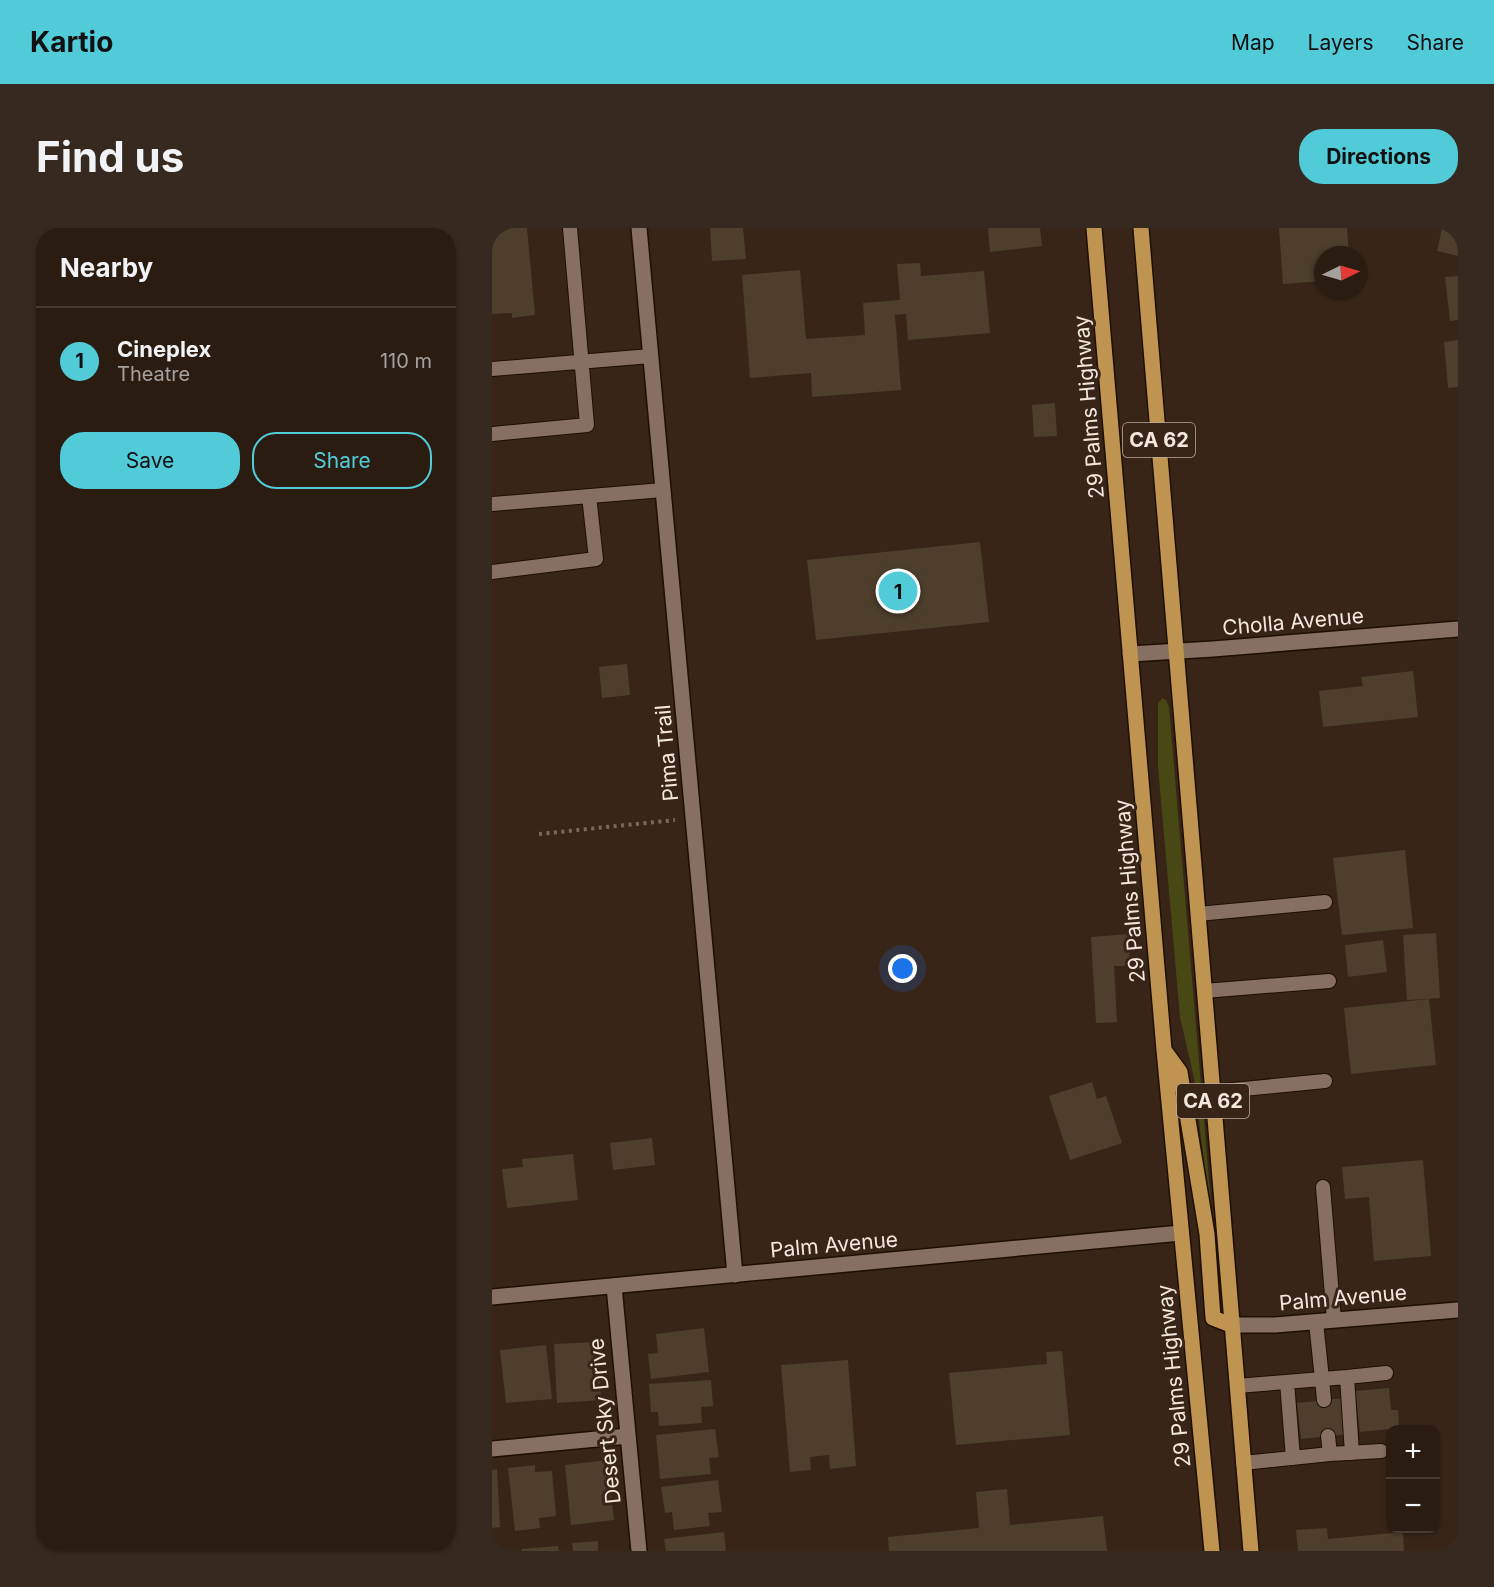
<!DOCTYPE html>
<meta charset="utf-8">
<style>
:root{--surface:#2a1c11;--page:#36291f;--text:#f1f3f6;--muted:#a5a19f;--line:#463a31;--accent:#52cbd9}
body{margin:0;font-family:Inter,sans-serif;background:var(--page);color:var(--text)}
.controls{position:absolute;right:18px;bottom:18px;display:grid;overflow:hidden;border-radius:12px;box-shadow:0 2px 4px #0004}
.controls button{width:54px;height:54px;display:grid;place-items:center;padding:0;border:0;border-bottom:2px solid var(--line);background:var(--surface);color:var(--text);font:30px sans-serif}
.compass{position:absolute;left:822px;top:18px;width:54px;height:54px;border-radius:50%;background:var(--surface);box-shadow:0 2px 4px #0004;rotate:85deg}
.you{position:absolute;left:411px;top:741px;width:21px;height:21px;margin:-15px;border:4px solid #fff;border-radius:50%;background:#1a73e8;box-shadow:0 0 0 9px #1a73e833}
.badge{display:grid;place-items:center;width:39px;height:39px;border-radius:50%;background:var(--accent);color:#111;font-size:20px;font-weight:700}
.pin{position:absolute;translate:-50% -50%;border:3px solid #fff;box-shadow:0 2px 6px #0006}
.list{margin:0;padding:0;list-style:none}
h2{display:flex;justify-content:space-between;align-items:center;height:78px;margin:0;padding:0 24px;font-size:26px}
h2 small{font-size:20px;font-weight:400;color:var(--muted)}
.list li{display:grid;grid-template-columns:39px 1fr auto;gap:18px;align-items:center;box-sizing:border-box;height:108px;padding:0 24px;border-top:2px solid var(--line)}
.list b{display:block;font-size:22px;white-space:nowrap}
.list p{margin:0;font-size:20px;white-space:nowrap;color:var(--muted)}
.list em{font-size:20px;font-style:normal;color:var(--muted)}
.actions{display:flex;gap:12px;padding:18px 24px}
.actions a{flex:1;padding:14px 0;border:2px solid var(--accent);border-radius:24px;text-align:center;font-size:21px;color:var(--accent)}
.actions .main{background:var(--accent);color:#111}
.map{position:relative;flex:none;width:966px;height:1323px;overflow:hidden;border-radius:24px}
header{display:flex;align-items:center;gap:36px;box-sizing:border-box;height:84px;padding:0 30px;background:var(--accent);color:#111}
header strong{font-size:28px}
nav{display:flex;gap:33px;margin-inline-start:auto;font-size:21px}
.intro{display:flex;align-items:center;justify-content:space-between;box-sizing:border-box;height:144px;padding:0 36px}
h1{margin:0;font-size:42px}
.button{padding:15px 27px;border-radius:24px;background:var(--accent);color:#111;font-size:21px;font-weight:700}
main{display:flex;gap:36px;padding:0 36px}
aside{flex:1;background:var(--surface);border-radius:24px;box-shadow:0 2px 4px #0004}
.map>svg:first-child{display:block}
.green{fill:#484815}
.building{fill:#4d3f2b}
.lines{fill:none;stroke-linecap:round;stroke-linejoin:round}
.lane-casing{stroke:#1f0e03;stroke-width:16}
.street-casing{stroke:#1f0e03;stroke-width:18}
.secondary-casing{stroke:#1f0e03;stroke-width:18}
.primary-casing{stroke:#1f0e03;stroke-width:18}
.path{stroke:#79685c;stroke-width:4;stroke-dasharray:3 4.5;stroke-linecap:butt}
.lane{stroke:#877061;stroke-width:14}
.street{stroke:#877061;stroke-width:15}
.secondary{stroke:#877061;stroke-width:15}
.primary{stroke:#bf9451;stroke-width:15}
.labels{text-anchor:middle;stroke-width:6;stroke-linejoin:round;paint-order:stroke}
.shield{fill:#382517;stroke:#bcada2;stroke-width:1.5}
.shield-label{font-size:20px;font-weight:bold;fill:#f4e7de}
.street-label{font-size:21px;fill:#f4e7de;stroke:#382517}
</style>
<header>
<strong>Kartio</strong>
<nav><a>Map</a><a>Layers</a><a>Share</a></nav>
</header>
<div class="intro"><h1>Find us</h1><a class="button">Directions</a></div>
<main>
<aside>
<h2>Nearby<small></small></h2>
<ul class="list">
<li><span class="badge">1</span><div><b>Cineplex</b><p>Theatre</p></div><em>110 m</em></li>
</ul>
<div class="actions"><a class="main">Save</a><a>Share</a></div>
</aside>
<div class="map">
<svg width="966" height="1323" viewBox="0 0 966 1323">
<rect width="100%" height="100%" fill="#382517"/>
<!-- green -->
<path class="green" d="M671,470L674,472L677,479L725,1046L702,850L688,789L666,538V475Z"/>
<!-- building -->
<path class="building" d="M0,0H35L43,87L20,90V85L0,86Z
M218,0H251L254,31L220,33Z
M496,0H548L550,18L498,24Z
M787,0H855L857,27H831V53L791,56Z
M950,0H966V28L945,23Z
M428,35L429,48L492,43L498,105L416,112L414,86L403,87L409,162L320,169L319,145L258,150L250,47L308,42L314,111L373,107L371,75L408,72L405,36Z
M966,48V92L958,93L953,49Z
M966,112V159L956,160L952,114Z
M563,175L565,208L542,209L540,177Z
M488,314L497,394L324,412L315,332Z
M135,436L138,467L110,470L107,439Z
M921,443L926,489L831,499L827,463L871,458L869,449Z
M913,622L921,700L850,707L841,630Z
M944,705L948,770L915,772L911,707Z
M637,706L638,738H622L625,794L604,795L599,709Z
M891,712L895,744L856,749L853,717Z
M937,771L944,837L859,846L852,780Z
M600,854L605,871L614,868L630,915L578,932L557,868Z
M160,910L163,937L121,942L118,915Z
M81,926L86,972L15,980L10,941L31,939L30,931Z
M931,932L939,1028L882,1033L877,969L853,971L850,939Z
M212,1100L217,1144L159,1151L156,1126L166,1125L164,1106Z
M106,1114L109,1172L65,1175L62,1116Z
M54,1117L60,1171L14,1175L8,1122Z
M570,1123L578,1207L464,1217L457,1145L555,1136L554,1124Z
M356,1132L364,1238L338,1241L337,1227L318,1229L319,1242L298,1244L289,1137Z
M219,1152L221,1178L209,1179L210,1195L167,1198L166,1184H159L157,1156Z
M897,1160L899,1182H906L907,1200L868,1204L863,1163Z
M853,1170L857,1206L809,1211L805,1175Z
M223,1201L227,1229L217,1230L219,1246L168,1251L164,1207Z
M115,1232L122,1292L79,1297L73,1237Z
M43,1237V1244L60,1243L64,1288L47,1290L48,1300L23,1303L16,1240Z
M5,1241L8,1299L0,1300V1242Z
M226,1252L230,1284L216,1285L218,1298L182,1302L180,1284L173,1285L169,1259Z
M515,1261L518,1297L611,1288L615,1323H397L396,1309L487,1300L484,1264Z
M835,1300L836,1311L911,1304L912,1323H806L804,1302Z
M232,1304L234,1323H174L172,1311Z
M106,1313V1323H81L80,1315Z
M66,1318L67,1323H30L29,1321Z"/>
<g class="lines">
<!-- lane casing -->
<g class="lane-casing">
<path id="lane" d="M0,141L159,128
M0,206L95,197L78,0
M0,276L171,262
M0,344L104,331L97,268
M706,686L833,674
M712,763L837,753
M720,864L833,853
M831,959L842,1092
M855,1149L894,1145
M795,1154L801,1230
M745,1158L830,1151L824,1094
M832,1172L830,1151L855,1149L860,1225
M838,1226L889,1223
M751,1235L838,1226L836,1208"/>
</g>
<!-- street casing -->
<g class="street-casing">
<path id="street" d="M147,0L243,1047
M638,426L721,421L966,401
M122,1058L147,1323
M739,1097H783L966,1082
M0,1221L136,1208"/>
</g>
<!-- secondary casing -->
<g class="secondary-casing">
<path id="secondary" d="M0,1069L689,1005"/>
</g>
<!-- primary casing -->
<g class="primary-casing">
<path id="primary" d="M602,0L672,822L720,1323
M649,0L759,1323
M672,822L688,844L715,1006L721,1090L739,1097"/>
</g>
<!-- path -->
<path class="path" d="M47,606L183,592"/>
<!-- lane -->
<use href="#lane" class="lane"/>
<!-- street -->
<use href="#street" class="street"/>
<!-- secondary -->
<use href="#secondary" class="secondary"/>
<!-- primary -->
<use href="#primary" class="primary"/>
</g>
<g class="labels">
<!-- shield labels -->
<g class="shield">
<rect x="631" y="195" width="72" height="34" rx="4.5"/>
<rect x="685" y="856" width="72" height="34" rx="4.5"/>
</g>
<g class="shield-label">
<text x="667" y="219">CA 62</text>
<text x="721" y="880">CA 62</text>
</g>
<!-- street labels -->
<g class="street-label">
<text transform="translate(597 179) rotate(-95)" y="7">29 Palms Highway</text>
<text transform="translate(801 394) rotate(-5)" y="7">Cholla Avenue</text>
<text transform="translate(175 525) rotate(-95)" y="7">Pima Trail</text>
<text transform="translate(638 663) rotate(-95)" y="7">29 Palms Highway</text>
<text transform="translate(342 1017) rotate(-5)" y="7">Palm Avenue</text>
<text transform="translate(851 1070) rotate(-5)" y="7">Palm Avenue</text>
<text transform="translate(682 1148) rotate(-96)" y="7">29 Palms Highway</text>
<text transform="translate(113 1193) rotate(-96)" y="7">Desert Sky Drive</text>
</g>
</g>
</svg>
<div class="controls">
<button>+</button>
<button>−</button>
</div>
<svg class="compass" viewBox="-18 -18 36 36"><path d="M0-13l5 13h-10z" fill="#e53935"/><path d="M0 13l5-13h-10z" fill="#a5a19f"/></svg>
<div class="you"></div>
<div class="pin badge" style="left:406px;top:363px">1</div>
</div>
</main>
